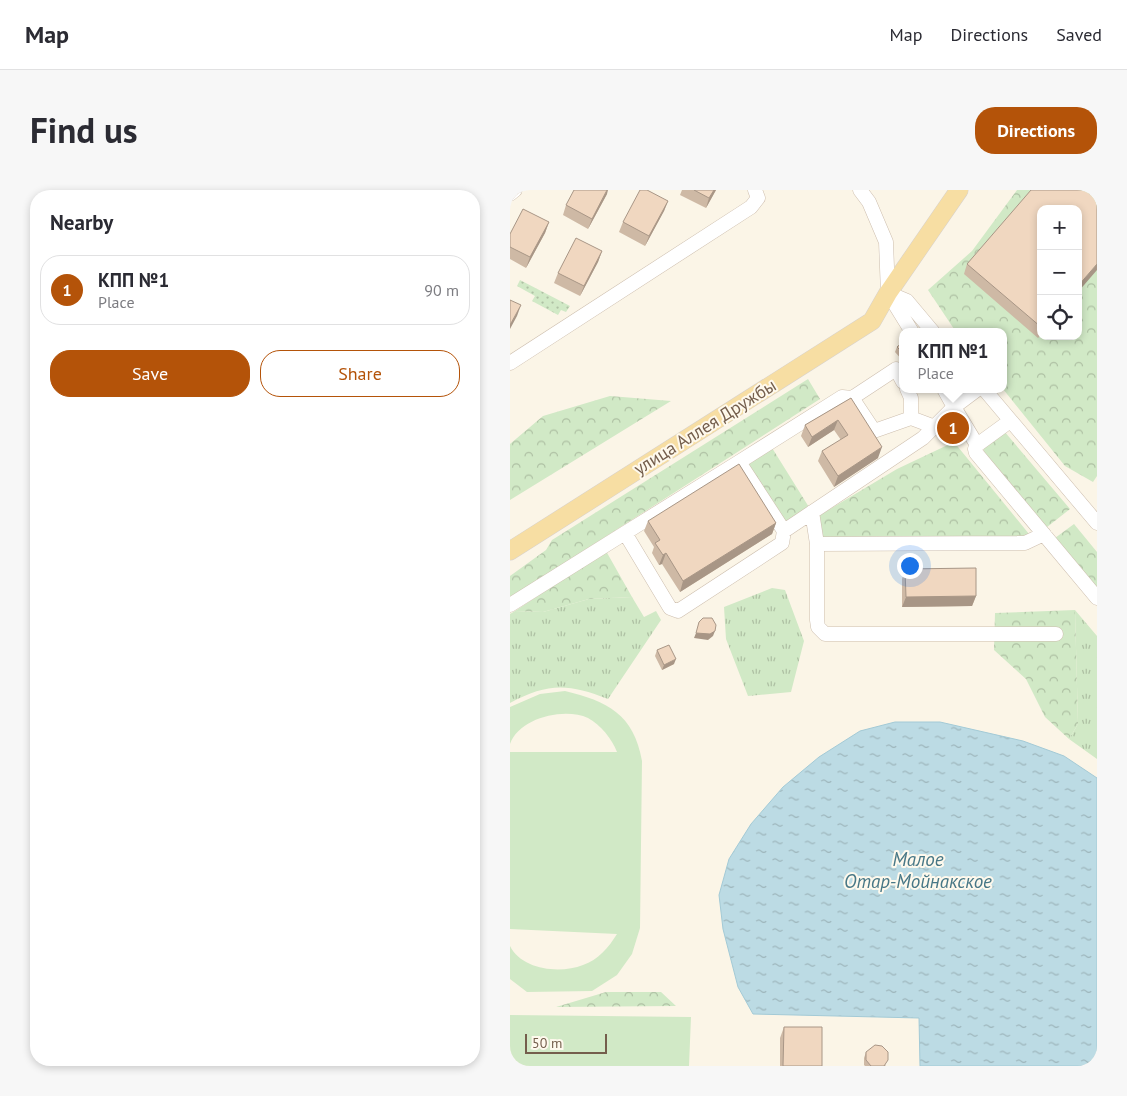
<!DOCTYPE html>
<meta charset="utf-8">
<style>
:root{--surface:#fff;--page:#f7f7f7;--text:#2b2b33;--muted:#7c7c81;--line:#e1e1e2;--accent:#b45309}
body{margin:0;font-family:"PT Sans",sans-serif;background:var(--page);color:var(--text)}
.controls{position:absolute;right:15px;top:15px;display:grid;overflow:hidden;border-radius:10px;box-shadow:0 2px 8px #0003}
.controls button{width:45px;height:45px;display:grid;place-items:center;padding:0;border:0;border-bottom:1px solid var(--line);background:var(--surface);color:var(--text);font:25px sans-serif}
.scale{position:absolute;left:15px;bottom:12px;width:82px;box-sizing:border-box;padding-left:5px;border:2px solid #745e4c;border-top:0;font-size:14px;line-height:18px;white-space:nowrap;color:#745e4c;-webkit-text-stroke:4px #fef9ed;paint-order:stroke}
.you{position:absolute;left:399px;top:375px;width:18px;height:18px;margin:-12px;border:4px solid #fff;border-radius:50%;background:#1a73e8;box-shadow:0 0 0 8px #1a73e833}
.badge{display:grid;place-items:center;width:32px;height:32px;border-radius:50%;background:var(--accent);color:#fff;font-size:16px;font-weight:700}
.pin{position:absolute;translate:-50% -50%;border:2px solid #fff;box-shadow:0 1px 5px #0006}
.popup{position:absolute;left:389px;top:138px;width:108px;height:65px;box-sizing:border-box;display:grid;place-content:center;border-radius:10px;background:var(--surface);filter:drop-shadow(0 1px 4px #0005);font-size:16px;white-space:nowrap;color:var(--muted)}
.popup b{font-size:19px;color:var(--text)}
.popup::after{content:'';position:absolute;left:50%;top:100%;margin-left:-10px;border:10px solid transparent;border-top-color:var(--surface)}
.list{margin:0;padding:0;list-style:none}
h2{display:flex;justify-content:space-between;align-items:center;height:65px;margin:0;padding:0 20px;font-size:21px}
h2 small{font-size:16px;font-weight:400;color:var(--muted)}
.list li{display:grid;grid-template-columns:32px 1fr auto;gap:15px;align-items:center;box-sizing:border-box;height:70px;margin:0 10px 10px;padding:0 10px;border:1px solid var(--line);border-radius:20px}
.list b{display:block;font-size:19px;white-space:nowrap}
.list p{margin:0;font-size:16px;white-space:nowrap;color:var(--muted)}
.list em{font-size:16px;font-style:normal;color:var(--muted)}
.actions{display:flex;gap:10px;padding:15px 20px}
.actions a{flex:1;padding:11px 0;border:1px solid var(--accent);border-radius:20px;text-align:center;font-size:18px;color:var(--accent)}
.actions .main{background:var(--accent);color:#fff}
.icon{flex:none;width:28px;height:28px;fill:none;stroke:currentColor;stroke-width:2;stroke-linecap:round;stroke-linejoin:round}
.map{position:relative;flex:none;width:587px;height:876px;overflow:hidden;border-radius:20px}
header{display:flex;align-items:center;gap:30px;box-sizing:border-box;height:70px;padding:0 25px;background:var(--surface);border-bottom:1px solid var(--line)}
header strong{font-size:24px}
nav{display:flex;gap:28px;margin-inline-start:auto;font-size:18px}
.intro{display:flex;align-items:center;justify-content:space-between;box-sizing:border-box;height:120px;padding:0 30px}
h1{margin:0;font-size:35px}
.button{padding:12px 22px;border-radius:20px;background:var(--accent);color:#fff;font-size:18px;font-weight:700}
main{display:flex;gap:30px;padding:0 30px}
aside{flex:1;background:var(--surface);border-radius:20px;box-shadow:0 2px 8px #0003}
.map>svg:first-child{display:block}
.grass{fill:url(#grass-tufts)}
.forest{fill:url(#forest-crowns);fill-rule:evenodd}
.park{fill:url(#park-dots)}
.garden{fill:#d1e9c6}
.water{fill:url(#water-ripples);stroke:#a3cad6}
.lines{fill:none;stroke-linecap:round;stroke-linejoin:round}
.minor-casing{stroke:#cdbeae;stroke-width:15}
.major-casing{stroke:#d8d2cd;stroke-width:19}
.minor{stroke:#fff;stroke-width:14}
.major{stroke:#f7dea3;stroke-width:18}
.wall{fill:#ceb9a5}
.shaded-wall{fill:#a89686}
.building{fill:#f0d7c0;stroke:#a89686}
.labels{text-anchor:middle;stroke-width:4;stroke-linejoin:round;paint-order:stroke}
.street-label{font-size:18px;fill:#745e4c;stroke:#fef9ed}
.water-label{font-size:19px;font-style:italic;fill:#477786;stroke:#fef9ed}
</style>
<header>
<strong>Map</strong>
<nav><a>Map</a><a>Directions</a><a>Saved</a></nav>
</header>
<div class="intro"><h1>Find us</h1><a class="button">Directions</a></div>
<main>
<aside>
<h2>Nearby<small></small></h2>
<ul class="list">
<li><span class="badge">1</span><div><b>КПП №1</b><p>Place</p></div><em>90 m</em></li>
</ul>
<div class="actions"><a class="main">Save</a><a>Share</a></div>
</aside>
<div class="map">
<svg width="587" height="876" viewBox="0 0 587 876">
<defs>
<pattern id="grass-tufts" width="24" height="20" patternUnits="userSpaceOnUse" patternTransform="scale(1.25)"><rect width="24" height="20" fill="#d1e9c6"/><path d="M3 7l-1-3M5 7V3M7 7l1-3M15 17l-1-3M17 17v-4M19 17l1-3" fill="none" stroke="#aec0a3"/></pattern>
<pattern id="forest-crowns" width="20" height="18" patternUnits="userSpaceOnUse" patternTransform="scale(1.25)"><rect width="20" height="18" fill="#d1e9c6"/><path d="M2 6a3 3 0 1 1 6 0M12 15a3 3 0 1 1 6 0" fill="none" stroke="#aec0a3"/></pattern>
<pattern id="park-dots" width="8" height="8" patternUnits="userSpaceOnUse" patternTransform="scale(1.25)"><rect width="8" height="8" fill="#d1e9c6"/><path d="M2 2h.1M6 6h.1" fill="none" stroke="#aec0a3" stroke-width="1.8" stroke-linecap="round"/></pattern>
<pattern id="water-ripples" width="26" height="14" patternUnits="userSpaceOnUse" patternTransform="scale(1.25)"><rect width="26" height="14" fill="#bcdbe4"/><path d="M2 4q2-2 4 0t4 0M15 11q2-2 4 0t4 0" fill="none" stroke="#9db5bb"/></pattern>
</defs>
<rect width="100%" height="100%" fill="#fbf5e7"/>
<!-- grass -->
<path class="grass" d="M262,398L275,400L294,451L281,502L238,506L216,449L214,417Z
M122,407L134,427L146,421L151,430L98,509C58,493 37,493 0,513V424L5,421L33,422L79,409Z
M565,420L587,446V569L559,549L568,534Z"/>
<!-- forest -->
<path class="forest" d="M507,0H587V286L583,292L555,276L493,199V142H446L418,100L462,61ZM531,19H568V146H531Z
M298,189L310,209L0,408V386L36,360L42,350Z
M100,206L161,211L0,310V254L33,226Z
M494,241L560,319L532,341L478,277L473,257Z
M444,252L519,344L504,349H310V325L387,279Z
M259,253L302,322L274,341L229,272Z
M564,334L587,362V407L545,348Z
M96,361L122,407L79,409L33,422L5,421Z
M565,420L568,534L559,549L535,527L516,489L484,460L485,423Z
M96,802H151L166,816L46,817Z"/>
<!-- park -->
<path class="park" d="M10,90L60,116L56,122L51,120L48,125L22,111L25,106L7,96Z"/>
<!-- garden -->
<path class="garden" d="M55,501C97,511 124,524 132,571L130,738L122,764L107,785L82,801L17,802L0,789V756C12,780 50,784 73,775C88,770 99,757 107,744L0,739V562H107C102,549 91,535 78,528C54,517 9,528 0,554V517L30,504Z
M0,825L181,827L179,876H0Z"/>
<!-- water -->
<path class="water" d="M385,532H430L513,551L554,566L587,588V876H410L409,828L243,824L228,797L213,739L209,705L219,669L241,634L273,597L309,567L350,541Z"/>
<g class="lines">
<!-- minor casing -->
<g class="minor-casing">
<path id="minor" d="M350,0L359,12L376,52L378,103L402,142
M0,4L5,0
M378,103L397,111L423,142
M0,173L241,17L248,8L245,0
M393,192L386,179L342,208L364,241L401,228L425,237
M397,199L401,208V228
M468,199L444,217L467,255L465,259L466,263L587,408
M474,199L587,333
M467,255L500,231
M229,272L332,207L342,208
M302,322L307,354V430L308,437L315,444H546
M274,341L229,272L115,343L160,418L168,421L272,353L274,341L413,248L444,217L434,199
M307,354L515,353L534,344
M0,415L115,343"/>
</g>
<!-- major casing -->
<g class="major-casing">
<path id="major" d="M0,361L362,131L378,103L449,0"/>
</g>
<!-- minor -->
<use href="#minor" class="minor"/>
<!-- major -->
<use href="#major" class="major"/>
</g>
<!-- wall -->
<path class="wall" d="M172,0H206L196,18L170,5Z
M97,4L78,39L53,25L56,15Z
M158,11L154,21L135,56L109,42L113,32Z
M531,19V145L528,148L454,84L457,74Z
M39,32L35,43L16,78L0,69V44Z
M92,61L88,72L70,106L44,93L48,83Z
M393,152V171L385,162L387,157Z
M341,208L368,268L324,297L308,271L312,261L331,250L324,240L298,257L291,246L295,235Z
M138,331L266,333L262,344L170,402L152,374L149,375L142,363L144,357L134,341Z
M395,379L466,406L462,416L392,417V389Z
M147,460L164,474L152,480L145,466Z
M274,837L312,876H270V848Z
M356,862L376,875L375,876H355L354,875V868Z"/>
<!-- shaded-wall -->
<path class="shaded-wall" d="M97,0H98L97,4L78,39L82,29Z
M204,0H206L196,18L199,8Z
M158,11L154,21L135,56L139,46Z
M39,32L35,43L16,78L20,67Z
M92,61L88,72L70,106L74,96Z
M587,74V80L568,102V96Z
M11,115L7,126L0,139V135Z
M328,230L324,240L298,257L302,247Z
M449,239L448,241L438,242L439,240Z
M372,257L368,268L324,297L328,286Z
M266,333L262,344L170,402L173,391Z
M156,363L152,374L149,375L153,365Z
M466,406L462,416L392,417L396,407Z
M205,441L203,446L198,450L184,448L186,443Z
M166,469L164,474L152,480L154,475Z"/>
<!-- building -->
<path class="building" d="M64,0H97L82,29L56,15Z
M130,0H137L158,11L139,46L113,32Z
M184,0H204L199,8Z
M521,0H587V74L568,96V19H531V137L457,74Z
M13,19L39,32L20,67L0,57V44Z
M66,48L92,61L74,96L48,83Z
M0,110L11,115L0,135Z
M393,152V163L387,157Z
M341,208L372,257L328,286L312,261L338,245L328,230L302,247L295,235Z
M444,230L449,239L439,240V233Z
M229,274L266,333L173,391L156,363L153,365L145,353L150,350L138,331Z
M466,378V406L396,407L395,379Z
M193,428H202L206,435L205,441L200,444L186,443L189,432Z
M159,455L166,469L154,475L147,460Z
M274,837H312V876H273Z
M365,855L372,856L378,862V870L374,876H361L356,870V862Z"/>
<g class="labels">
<!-- street labels -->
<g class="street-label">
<text transform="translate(195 237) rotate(-32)" y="6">улица Аллея Дружбы</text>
</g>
<!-- water labels -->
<g class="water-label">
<text x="408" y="676">Малое<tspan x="408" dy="22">Отар-Мойнакское</tspan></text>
</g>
</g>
</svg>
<div class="controls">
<button>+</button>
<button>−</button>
<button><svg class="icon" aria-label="locate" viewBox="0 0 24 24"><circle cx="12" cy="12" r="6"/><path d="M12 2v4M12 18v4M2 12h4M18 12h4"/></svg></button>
</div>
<div class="scale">50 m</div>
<div class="you"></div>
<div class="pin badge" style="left:443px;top:238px">1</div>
<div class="popup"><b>КПП №1</b>Place</div>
</div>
</main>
